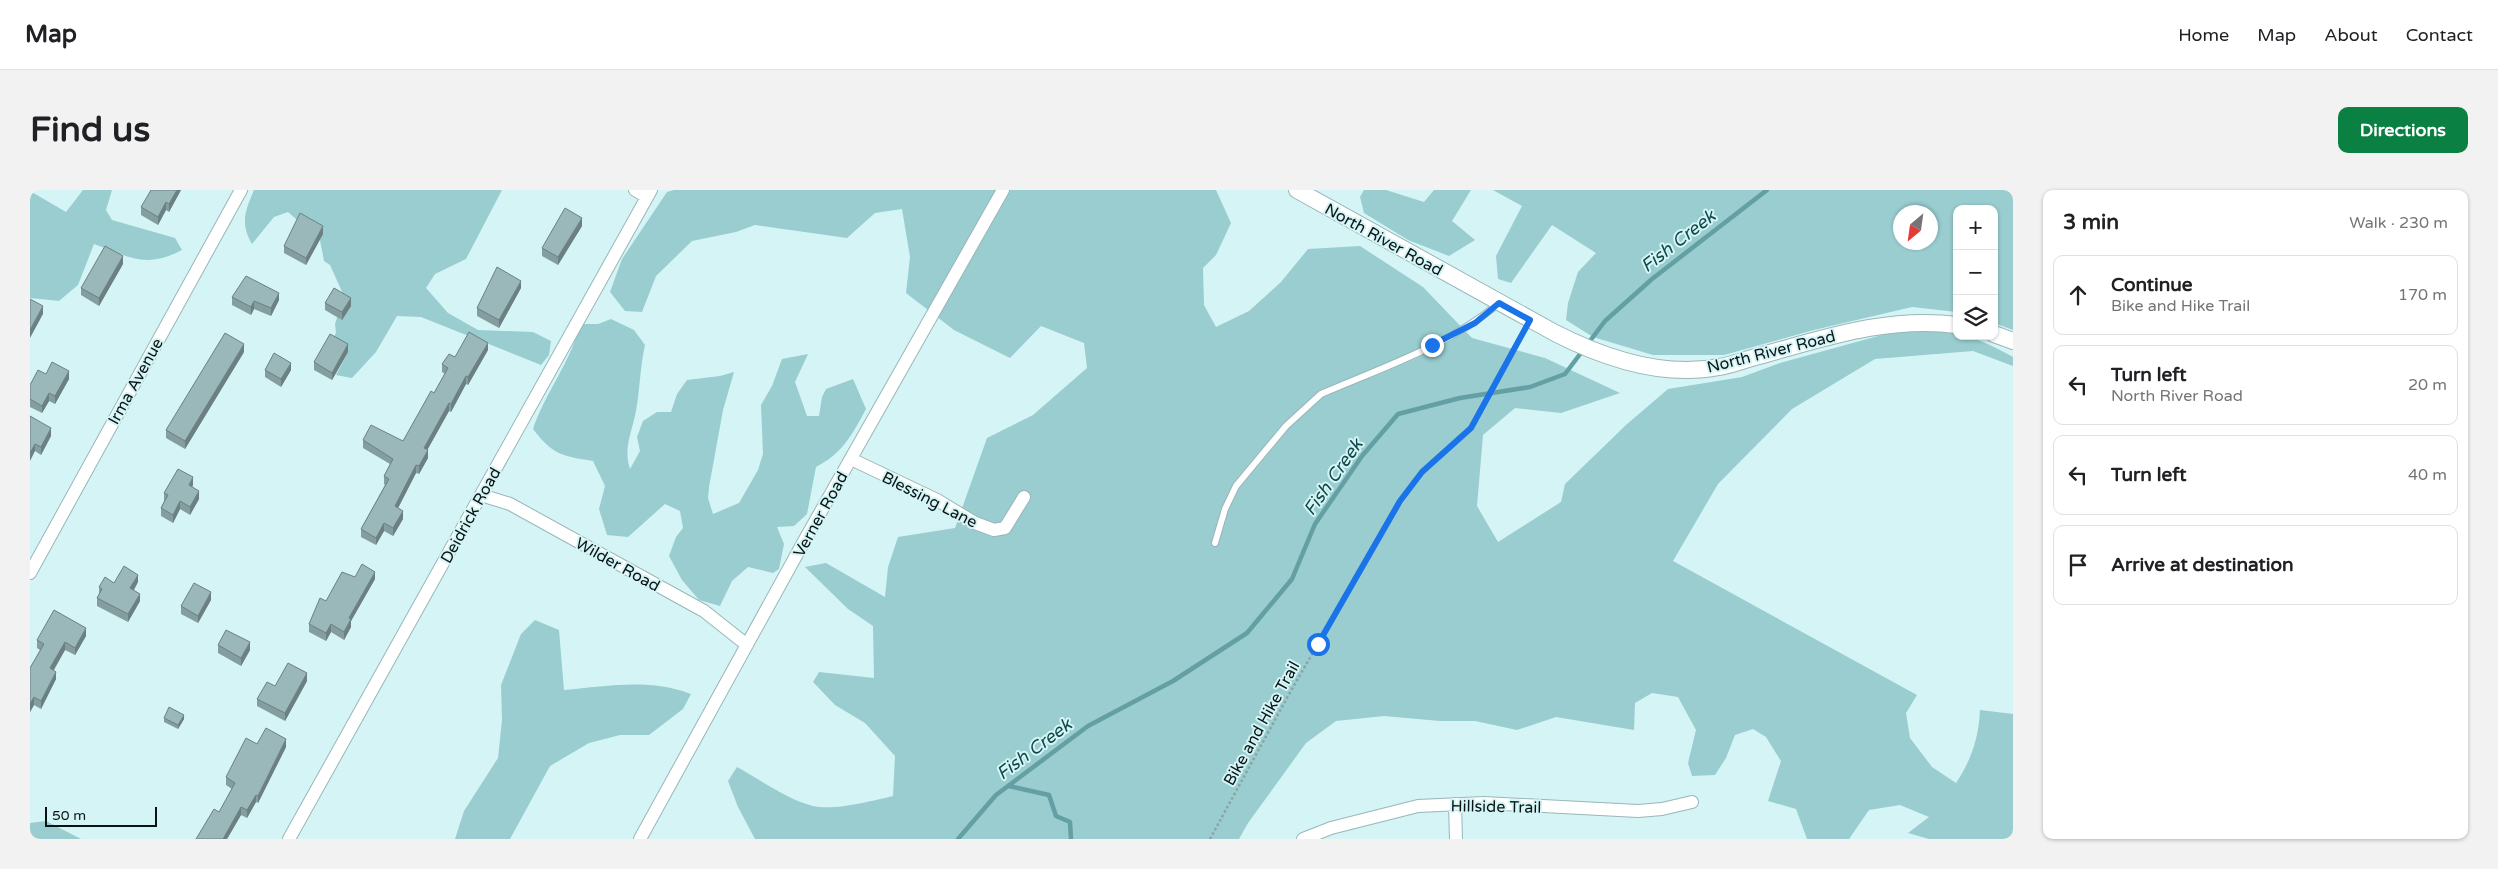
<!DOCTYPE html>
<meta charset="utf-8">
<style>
:root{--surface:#fff;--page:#f2f2f2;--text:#202124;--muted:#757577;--line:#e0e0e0;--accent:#0b8043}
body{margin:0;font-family:"Varela Round",sans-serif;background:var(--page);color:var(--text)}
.controls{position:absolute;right:15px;top:15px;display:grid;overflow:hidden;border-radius:10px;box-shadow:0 1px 4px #0004}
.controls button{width:45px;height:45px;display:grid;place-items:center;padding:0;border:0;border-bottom:1px solid var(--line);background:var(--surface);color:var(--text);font:25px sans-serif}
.compass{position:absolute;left:1863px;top:15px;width:45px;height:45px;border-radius:50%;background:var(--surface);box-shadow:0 1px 4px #0004;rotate:209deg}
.scale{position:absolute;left:15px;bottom:12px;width:112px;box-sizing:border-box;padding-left:5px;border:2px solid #091415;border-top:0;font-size:14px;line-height:18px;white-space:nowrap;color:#091415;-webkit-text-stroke:4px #d5f4f5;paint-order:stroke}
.stop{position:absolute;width:15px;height:15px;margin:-11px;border:4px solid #1a73e8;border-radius:50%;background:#fff}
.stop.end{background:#1a73e8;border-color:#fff;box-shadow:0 1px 5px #0008}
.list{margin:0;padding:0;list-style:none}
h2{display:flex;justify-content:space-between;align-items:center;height:65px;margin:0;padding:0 20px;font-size:21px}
h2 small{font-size:16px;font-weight:400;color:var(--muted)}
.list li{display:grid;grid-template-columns:32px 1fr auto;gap:15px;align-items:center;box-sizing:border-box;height:80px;margin:0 10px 10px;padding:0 10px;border:1px solid var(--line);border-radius:10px}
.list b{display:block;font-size:19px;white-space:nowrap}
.list p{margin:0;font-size:16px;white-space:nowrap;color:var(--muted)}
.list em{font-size:16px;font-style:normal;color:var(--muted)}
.icon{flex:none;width:28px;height:28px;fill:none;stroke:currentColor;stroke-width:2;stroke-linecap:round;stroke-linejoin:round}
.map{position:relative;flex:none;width:1983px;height:649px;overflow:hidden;border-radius:10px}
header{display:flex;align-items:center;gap:30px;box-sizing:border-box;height:70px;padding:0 25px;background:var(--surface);border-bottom:1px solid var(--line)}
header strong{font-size:24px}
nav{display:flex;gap:28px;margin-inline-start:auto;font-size:18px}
.intro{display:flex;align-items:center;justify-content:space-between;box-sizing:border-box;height:120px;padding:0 30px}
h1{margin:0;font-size:35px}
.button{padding:12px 22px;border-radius:10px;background:var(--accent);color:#fff;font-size:18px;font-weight:700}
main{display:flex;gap:30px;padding:0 30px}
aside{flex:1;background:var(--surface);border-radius:10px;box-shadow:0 1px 4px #0004}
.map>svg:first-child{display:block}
.green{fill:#99cdd0;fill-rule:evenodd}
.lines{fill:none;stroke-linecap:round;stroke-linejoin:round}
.stream{stroke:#639fa3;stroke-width:4.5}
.service-casing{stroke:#99b6b8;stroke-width:8}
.minor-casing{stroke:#99b6b8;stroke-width:14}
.tertiary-casing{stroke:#99b6b8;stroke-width:18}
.path{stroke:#8ba3a4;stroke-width:2.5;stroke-dasharray:2.5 2.5;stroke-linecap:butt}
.service{stroke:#fff;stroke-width:6}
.minor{stroke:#fff;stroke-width:12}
.tertiary{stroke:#fff;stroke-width:16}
.wall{fill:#849d9f}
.shaded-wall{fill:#6c8082}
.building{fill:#9ab7b9;stroke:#6c8082}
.route{stroke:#1a73e8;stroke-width:6}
.labels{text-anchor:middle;stroke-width:4;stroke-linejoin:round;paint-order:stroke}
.street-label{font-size:16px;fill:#091415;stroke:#d5f4f5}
.water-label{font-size:18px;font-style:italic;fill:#0f484b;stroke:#d5f4f5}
</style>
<header>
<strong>Map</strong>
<nav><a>Home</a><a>Map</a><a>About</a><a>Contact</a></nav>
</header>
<div class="intro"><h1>Find us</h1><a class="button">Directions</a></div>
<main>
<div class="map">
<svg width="1983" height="649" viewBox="0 0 1983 649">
<rect width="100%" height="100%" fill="#d5f4f5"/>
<!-- green -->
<path class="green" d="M53,0H82L76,20L82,30L145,48L152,60C115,79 100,67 64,54L48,95L29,111L0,108V1L36,22Z
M224,0H472L436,69L405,84L396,98L418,123L448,140L503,142L521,151L519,165L511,175L391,127L367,126L346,162L322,188L306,185L318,162L300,152L306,143L305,134L314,106L300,75L294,71L290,50L258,22L244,27L222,54C210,34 215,21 224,0Z
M644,0H1186L1201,33L1186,65L1173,78L1174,115L1186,137L1219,121L1251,92L1278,59L1330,56L1393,97L1442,148L1515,168L1590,203L1531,223L1485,218L1453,245L1447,316L1468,352L1531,312L1535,294L1596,235L1638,199L1712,187L1750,173L1859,143L1890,139L1927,143V146C1945,146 1967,158 1983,167V176L1943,161L1845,169L1762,219L1688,294L1643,371L1887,505L1876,523L1880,548L1902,577L1926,593C1941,571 1949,547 1950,520L1983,524V649H1899L1878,643L1899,627L1870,615L1839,620L1819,649H1777L1766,619L1738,611L1751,571L1736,547L1723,539L1705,545L1696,568L1685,585L1662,586L1658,573L1666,540L1648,507L1622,503L1605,513L1604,540L1526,527L1487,540L1445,531H1410L1354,526L1306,531L1276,553L1218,633L1209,649H725L708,617L698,591L707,577C731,590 756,609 783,616C803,621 842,611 863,606L865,566L835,533L805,515L783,492L789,482L844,488L843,436L818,419L775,377L796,373L855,407L858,377L868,347L925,338L957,248L1003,225L1057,178L1054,153L1011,136L980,168L924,140L876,103L880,67L872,19L845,23L817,48L725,35L706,42L662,51L626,86L612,122L595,121L580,102L592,69L637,2Z
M1334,0H1356L1394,12L1404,0H1441L1422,31L1445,50L1419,66L1378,50L1334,23L1330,7Z
M1463,0H1983V140L1964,133V19H1927V122L1882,117L1784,140L1694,165H1623L1563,147L1536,130L1538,113L1548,82L1566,63L1522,35L1481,93L1468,89L1466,66L1492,16ZM1870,22H1900V52H1870Z
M581,129L604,140L615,155C610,177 610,199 606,221C602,242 593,258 600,279L610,261L607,247L613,231L627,222H641L647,204L657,190L690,186L704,182L693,220L679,297L678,308L683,324L709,313L728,280L733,264L731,215L742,196L752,169L778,164L765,192L777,226H789L792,207L796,199L823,189L836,219C822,245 813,263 786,277L777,324L764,336L747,337L754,354L749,379L743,383L718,377L702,391L690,416L669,410L652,390L639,366L646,347L653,338L650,321L635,314L598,347L577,345L569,319L575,296L563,271C532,266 523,265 503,239C515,203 541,172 550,134H568Z
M505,430L529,440L534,500C578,496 619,488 661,504L653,519L619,545H590L559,553L520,576L480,649H425L434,621L468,568L472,530L471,495L491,444Z
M16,631L51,649H0V633Z"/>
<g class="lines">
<!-- stream -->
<path class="stream" d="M979,596L1019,605L1026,626L1040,632L1041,649
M928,649L966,605L1058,536L1143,491L1217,443L1262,389L1285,334L1332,266L1368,224L1430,208L1500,197L1535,184L1575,131L1622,89L1737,0"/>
<!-- service casing -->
<g class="service-casing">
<path id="service" d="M1185,353L1195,319L1206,296L1256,236L1291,204C1351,178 1418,156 1468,114"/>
</g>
<!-- minor casing -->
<g class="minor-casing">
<path id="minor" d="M605,0L617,7
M821,269L907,310L945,333L964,340L975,338L994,307
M451,305L480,314L674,421L717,455
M0,383L211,0
M1425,614L1426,649
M259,649L621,0
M610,649L773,353L973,0
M1273,649L1301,638L1388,616L1454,613L1608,621L1632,619L1662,612"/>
</g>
<!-- tertiary casing -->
<g class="tertiary-casing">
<path id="tertiary" d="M1267,0L1525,143C1574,168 1633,188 1689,177C1703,175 1716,169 1729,166C1795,148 1858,126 1927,135
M1964,144L1983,151"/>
</g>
<!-- path -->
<path class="path" d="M1180,649L1258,506L1370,311L1393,282L1441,238L1494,143"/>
<!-- service -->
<use href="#service" class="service"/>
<!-- minor -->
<use href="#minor" class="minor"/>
<!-- tertiary -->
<use href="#tertiary" class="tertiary"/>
</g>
<!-- wall -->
<path class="wall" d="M151,0L139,22L136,20L128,35L111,25V17Z
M552,36L528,75L512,66V58Z
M293,44L276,75L254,63V56Z
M93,74L69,116L51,105V98Z
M491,98L469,138L447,126V118Z
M202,107L249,110L241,126L224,119L221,125L202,115Z
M295,113L321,116L312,130L295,120Z
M458,160L438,195L436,194L421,222L419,221L397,260L398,268L389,284L386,283L368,318L373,329L363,346L354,341L346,355L331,347V339L355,295L354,294V286L360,274L333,258V250L373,251L404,203L415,184L412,182V174L425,167Z
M214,162L155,259L136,248V240Z
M318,162L302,190L284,180V172Z
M235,180H261L251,197L235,187Z
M16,184L39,189L25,214L19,211L12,223L0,217V195Z
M0,226L21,246L11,265L5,261Z
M163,295L162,297L169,309L160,325L150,319L143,333L131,326V318L134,311V303Z
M325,387L345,389L321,431V437L314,450L301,442L296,451L279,442V434L296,411Z
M108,392L104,400L110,411L98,432L67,416V408L69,405V397L84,393Z
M181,410L168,433L151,424V416Z
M56,446L45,465L35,460L24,480L26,489L11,519L4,515L0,522V478L10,460L7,458V450Z
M188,455L220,460L211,476L188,463Z
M277,491L255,531L227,516V509L245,496Z
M134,528L154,529L148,539L134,532Z
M227,554L256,557L228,613L226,612L217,628L211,625L197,649H166L189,622L202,599L196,595V587Z"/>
<!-- shaded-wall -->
<path class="shaded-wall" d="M147,0H151L139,22V14Z
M136,12V20L128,35V27Z
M552,28V36L528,75V67Z
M293,36V44L276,75V68Z
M93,66V74L69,116V108Z
M491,91V98L469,138V130Z
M249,103V110L241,126V118Z
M321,108V116L312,130V122Z
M224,111V119L221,125V117Z
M13,116V124L0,148V140Z
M458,153V160L438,195V187Z
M214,154V162L155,259V251Z
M318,154V162L302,190V183Z
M261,173V180L251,197V189Z
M39,181V189L25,214V206Z
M436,186V194L421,222V214Z
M19,203V211L12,223V216Z
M419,213V221L394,266V258Z
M21,238V246L11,265V257Z
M5,254V261L0,271V263Z
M398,260V268L389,284V276Z
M386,275V283L365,324V316Z
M163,287V295L159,303V295Z
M169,301V309L160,325V317Z
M150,311V319L143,333V325Z
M373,321V329L363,346V338Z
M354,333V341L346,355V348Z
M345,382V389L321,431V437L314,450V442L319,428Z
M108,385V392L100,406V398Z
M181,402V410L168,433V426Z
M110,404V411L98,432V424Z
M301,434V442L296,451V443Z
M56,438V446L45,465V458Z
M35,452V460L20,486V478Z
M220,452V460L211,476V468Z
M26,482V489L11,519V511Z
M277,483V491L255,531V523Z
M4,507V515L0,522V514Z
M154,525V529L148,539V535Z
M256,549V557L228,613V606Z
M226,605V612L217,628V620Z
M211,617V625L197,649H193Z"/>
<!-- building -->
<path class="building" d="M121,0H147L139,14L136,12L128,27L111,17Z
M535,18L552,28L528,67L512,58Z
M270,23L293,36L276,68L254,56Z
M75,56L93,66L69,108L51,98Z
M467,77L491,91L469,130L447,118Z
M216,86L249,103L241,118L224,111L221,117L202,107Z
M304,98L321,108L312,122L295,113Z
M0,109L13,116L0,140Z
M439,142L458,153L438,187L436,186L421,214L419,213L394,258L398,260L389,276L386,275L365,316L373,321L363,338L354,333L346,348L331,339L359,289L354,286L363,269L333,250L341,235L373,251L401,201L404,203L418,178L412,174L419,164L425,167Z
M195,143L214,154L155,251L136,240Z
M300,144L318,154L302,183L284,172Z
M244,163L261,173L251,189L235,180Z
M22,172L39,181L25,206L19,203L12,216L0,209V195L8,180L16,184Z
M0,226L21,238L11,257L5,254L0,263Z
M148,279L163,287L159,295L169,301L160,317L150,311L143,325L131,318L138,305L134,303Z
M332,374L345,382L319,428L321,429L314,442L301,434L296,443L279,434L290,408L296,411L312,382L325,387Z
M94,376L108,385L100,398L110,404L98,424L67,408L72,399L69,397L75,387L84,393Z
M164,393L181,402L168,426L151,416Z
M24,420L56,438L45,458L35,452L20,478L26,482L11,511L4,507L0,514V478L14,454L7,450Z
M196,440L220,452L211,468L188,455Z
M258,473L277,483L255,523L227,509L237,492L245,496Z
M139,517L154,525L148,535L134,528Z
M236,538L256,549L228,606L226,605L217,620L211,617L193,649H166L184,619L189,622L205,593L196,587L216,548L227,554Z"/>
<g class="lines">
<!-- route -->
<path class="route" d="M1288,454L1370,311L1392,282L1441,238L1500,130L1469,113L1445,133L1402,155"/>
</g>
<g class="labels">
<!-- street labels -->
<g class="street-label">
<text transform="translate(1354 49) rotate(29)" y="6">North River Road</text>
<text transform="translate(1741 161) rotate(-14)" y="6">North River Road</text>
<text transform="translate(105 191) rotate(-61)" y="6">Irma Avenue</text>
<text transform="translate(900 309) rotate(27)" y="6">Blessing Lane</text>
<text transform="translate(790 324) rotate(-61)" y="6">Verner Road</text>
<text transform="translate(440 325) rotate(-61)" y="6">Deidrick Road</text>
<text transform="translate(588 374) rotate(29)" y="6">Wilder Road</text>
<text transform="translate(1231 533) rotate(-61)" y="6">Bike and Hike Trail</text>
<text transform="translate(1466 616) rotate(1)" y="6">Hillside Trail</text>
</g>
<!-- water labels -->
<g class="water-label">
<text transform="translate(1648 51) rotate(-38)" y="6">Fish Creek</text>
<text transform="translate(1303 287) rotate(-55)" y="6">Fish Creek</text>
<text transform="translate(1004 559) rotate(-37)" y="6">Fish Creek</text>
</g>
</g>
</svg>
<div class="controls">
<button>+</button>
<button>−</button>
<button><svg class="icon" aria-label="layers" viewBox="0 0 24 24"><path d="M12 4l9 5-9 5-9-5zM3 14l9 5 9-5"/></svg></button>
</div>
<svg class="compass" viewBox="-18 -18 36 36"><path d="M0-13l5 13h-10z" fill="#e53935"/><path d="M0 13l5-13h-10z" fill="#757577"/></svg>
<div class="scale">50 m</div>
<div class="stop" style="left:1288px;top:454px"></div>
<div class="stop end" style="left:1402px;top:155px"></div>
</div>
<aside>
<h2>3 min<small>Walk · 230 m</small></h2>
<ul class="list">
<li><svg class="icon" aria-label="ahead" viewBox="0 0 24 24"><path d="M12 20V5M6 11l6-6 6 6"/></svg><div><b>Continue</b><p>Bike and Hike Trail</p></div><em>170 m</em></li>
<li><svg class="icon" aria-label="left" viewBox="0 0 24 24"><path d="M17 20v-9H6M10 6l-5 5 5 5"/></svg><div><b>Turn left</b><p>North River Road</p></div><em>20 m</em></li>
<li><svg class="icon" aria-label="left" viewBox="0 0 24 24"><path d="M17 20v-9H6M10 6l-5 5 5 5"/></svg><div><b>Turn left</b></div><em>40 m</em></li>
<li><svg class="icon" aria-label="arrive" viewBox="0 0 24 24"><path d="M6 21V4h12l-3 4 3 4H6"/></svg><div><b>Arrive at destination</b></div></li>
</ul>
</aside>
</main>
